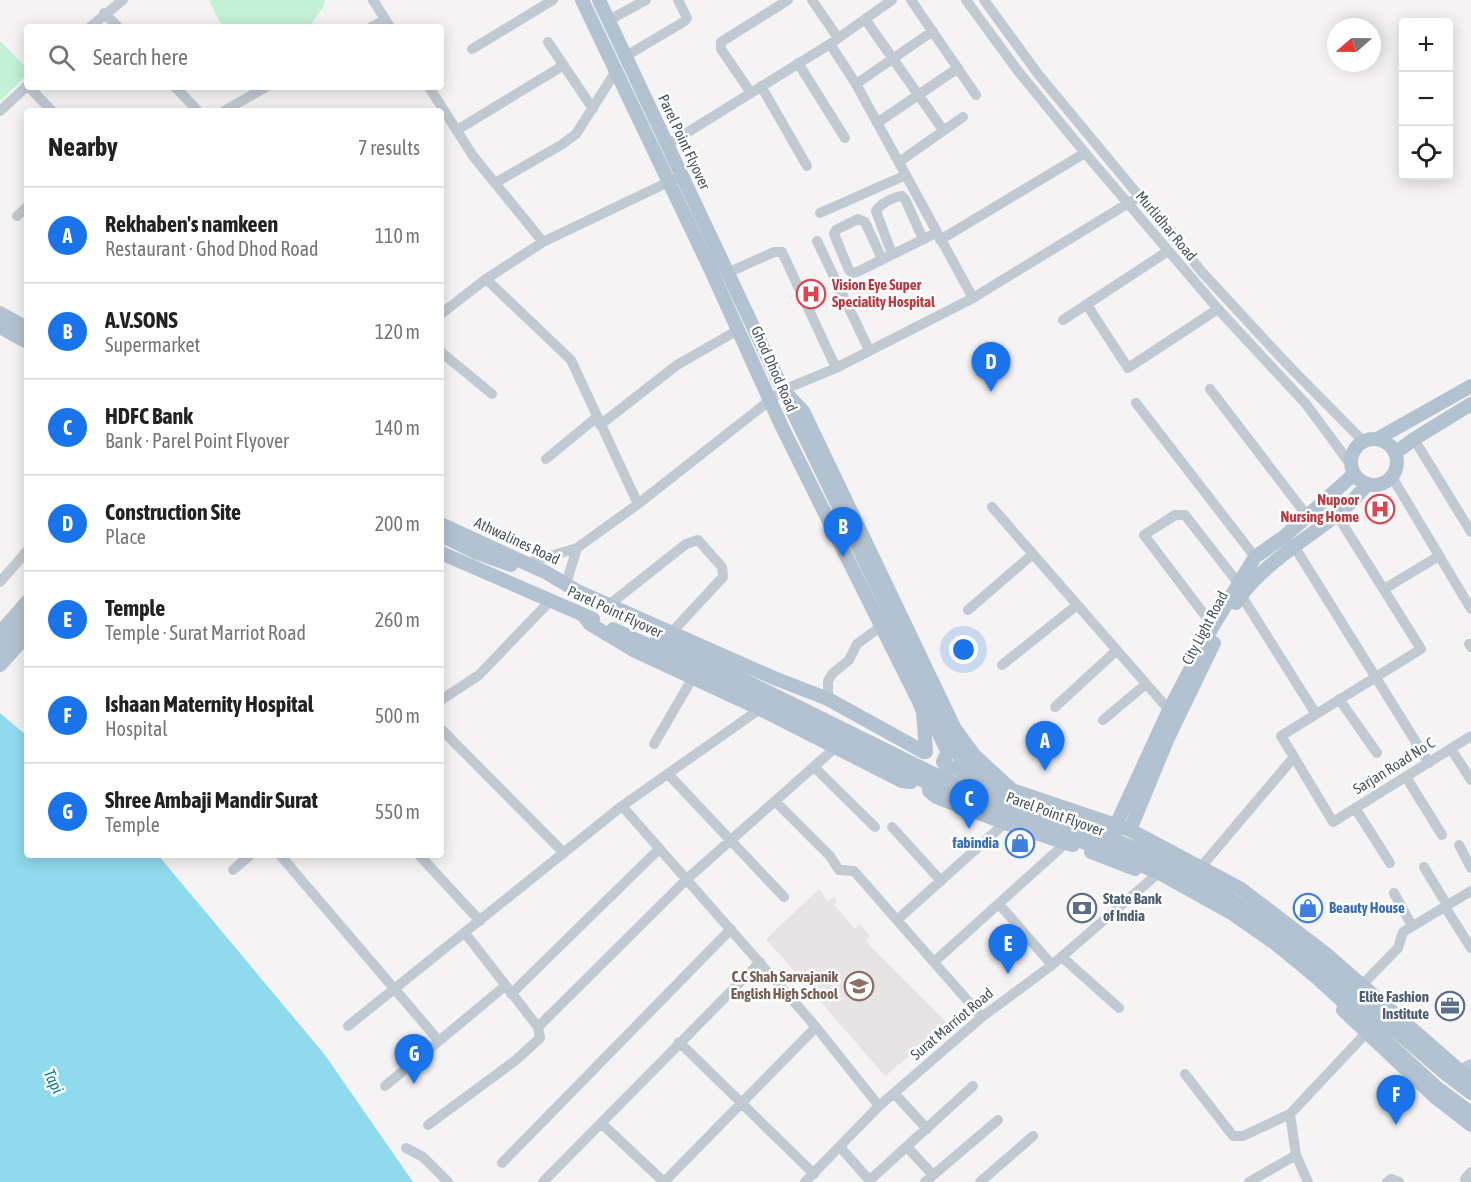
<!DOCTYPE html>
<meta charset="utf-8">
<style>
:root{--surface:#fff;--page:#f6f6f6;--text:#222;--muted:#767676;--line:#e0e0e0;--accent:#1a73e8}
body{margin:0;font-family:"Asap Condensed",sans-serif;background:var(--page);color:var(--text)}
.controls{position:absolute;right:18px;top:18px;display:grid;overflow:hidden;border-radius:6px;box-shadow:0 3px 15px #0003}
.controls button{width:54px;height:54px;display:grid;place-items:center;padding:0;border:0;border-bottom:2px solid var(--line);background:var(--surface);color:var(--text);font:30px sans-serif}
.compass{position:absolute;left:1327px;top:18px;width:54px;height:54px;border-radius:50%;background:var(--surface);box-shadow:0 3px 15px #0003;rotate:250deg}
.you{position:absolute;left:964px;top:650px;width:21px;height:21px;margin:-15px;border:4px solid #fff;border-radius:50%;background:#1a73e8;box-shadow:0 0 0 9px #1a73e833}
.badge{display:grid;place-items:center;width:39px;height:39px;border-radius:50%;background:var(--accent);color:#fff;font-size:20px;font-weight:700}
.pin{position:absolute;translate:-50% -50px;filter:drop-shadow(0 2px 3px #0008)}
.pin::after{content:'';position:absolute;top:32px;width:21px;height:18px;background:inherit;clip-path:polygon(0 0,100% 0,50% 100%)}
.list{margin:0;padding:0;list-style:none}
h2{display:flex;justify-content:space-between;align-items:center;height:78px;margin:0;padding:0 24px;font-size:26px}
h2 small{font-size:20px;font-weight:400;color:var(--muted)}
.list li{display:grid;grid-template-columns:39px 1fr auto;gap:18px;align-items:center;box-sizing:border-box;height:96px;padding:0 24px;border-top:2px solid var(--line)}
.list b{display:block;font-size:22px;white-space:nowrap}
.list p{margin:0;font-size:20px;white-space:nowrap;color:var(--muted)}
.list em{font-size:20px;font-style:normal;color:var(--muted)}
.icon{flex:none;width:33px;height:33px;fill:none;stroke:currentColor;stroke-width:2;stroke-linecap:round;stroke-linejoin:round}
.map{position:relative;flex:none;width:1471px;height:1182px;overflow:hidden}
.search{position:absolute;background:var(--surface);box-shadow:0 3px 15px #0003;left:24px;top:24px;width:420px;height:66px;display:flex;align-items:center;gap:15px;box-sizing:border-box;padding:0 21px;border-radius:6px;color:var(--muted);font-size:22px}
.panel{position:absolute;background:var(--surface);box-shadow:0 3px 15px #0003;left:24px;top:108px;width:420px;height:750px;border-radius:6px}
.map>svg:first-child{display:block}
.education{fill:#e6e4e5}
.green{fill:#c3f1d5}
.water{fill:#90daee}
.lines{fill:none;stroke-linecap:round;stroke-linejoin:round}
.minor{stroke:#c1cad2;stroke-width:10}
.major{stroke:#b3c2d1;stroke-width:14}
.major-bridge{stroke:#b3c2d1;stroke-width:14}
.labels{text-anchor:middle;stroke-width:5;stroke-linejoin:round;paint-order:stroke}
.street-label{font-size:15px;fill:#4a5661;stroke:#fff}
.health-label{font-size:15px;font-weight:bold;fill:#be3a42;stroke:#fff;text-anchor:start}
.shop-label{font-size:15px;font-weight:bold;fill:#366cbe;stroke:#fff;text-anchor:end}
.service-label{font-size:15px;font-weight:bold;fill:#4e5e75;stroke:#fff;text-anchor:start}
.education-label{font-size:15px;font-weight:bold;fill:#785e54;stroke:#fff;text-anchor:end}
.water-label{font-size:16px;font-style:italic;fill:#0c7c9b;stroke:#fff}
</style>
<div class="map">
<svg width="1471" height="1182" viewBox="0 0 1471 1182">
<rect width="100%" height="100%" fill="#f5f3f3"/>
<!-- education -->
<path class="education" d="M819,889L828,901L834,897L837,902L834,905L855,929L859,924L870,936L866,942L948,1024L885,1076L766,939Z"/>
<!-- green -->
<path class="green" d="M209,0H325L323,7L309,27H226L219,21Z
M0,41L27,68V75L0,101Z"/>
<!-- water -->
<path class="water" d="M0,713L27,736V855H158L325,1055L413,1182H0Z"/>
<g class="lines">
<!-- minor -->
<path class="minor" d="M373,0L390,27
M812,0L838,38
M911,0L976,95
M966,0L1018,71L1085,153L1218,309L1306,404L1351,465
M984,0L1038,74L1202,272L1286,363L1364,442
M104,13L118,27
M865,19L941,127
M609,20L646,0
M90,27L123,0
M372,27L385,20
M548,42L593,109
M830,44L856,84L973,298
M472,49L553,0
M626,56L685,21L687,18L678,0
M798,63L845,138
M856,84L933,31
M761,86L807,166
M29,87L52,111
M175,87L198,111
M429,87L473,156L543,242L486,279L441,314
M751,93L721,49V42L788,0
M0,111L27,86
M224,111L266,87
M877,123L958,68
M457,130L564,65
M667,145L830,44L892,0
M899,162L963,117
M495,183L561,145L576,134L616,71
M820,213L906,175
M17,216L27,207
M940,240L1085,153
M817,241L869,350
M543,242L681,176
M892,254L876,211C880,204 893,197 902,196L905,199L923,239
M882,259L865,222L858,219L836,230L834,234L849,270L853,273L857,272L936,233
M727,273L774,252H782L836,368
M486,279L571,360L638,504
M1087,305L1128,368L1218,309
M1063,320L1168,251
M441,352L492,394
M1210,389L1308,517
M1136,403L1255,557
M600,425L677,365L738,330
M1414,439L1471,532
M546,459L597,417
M1392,477L1471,609
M992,507L1169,710
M1294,546L1429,763
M577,548L638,504L783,390L836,368L973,298L1140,196
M527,563L577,548L566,584
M0,582L27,551
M1384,589L1439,556
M1241,595L1316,714
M610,604L686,544L698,540L722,567L723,577L672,632
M968,610L1033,554
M1213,626L1144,535L1175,515H1185L1242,588
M1469,644L1471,647
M1002,665L1077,605
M828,699V681L832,674L849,660L857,644L883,625
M1339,699L1377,753
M441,700L479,675L551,600
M1055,707L1117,650
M1103,720L1146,684
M441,729L564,853
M654,744L692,679
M1451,749L1471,780
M1294,757L1281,736L1421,649L1337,515
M814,767L875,827
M668,774L784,897
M1406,777L1442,835
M775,801L830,856L839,870L854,871L982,1017
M622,806L816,1027L879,1106
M1355,808L1390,863
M892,827L941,881
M1459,845L1471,868
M280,855L439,1041
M419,855L480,921
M1201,867L1294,757L1333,822L1471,736
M1424,867L1447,905
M233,870L250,855
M1394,893L1412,926
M999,904L1052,965
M1445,907L1471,948
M897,920L1005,823
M1062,957L1119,1008
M934,962L1066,843
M1362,985L1398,948L1403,932L1471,891
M511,994L659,849
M348,1026L622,806L760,709L763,703
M538,1027L687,879L836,747
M679,1042L814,1174
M1185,1074L1233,1136H1243L1290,1114
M1455,1074L1459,1070L1471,1064
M385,1086L505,986
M894,1093L927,1129
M601,1123L664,1182
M428,1125L516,1060L540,1038L538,1027L465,933
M840,1147L871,1182
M907,1147L933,1175
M406,1148L423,1157L448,1182
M502,1163L731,929
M870,1180L973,1086
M543,1182L760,962
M664,1182L816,1027
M805,1182L879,1106L982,1017L1052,965L1155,876
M925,1182L998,1120
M980,1182L1033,1136
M1249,1182L1296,1155
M1308,1182L1296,1155L1290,1114L1370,1029
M1387,1182L1391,1179L1399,1182
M1469,1182L1465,1179L1471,1172"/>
<!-- major -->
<path class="major" d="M582,0L709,266L782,427L919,702L923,712L926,752
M599,0L783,390L803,411L955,729L974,755L1012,790L1015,826
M0,313L27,328
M0,327L27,342
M1377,439L1471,386
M1351 462a23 23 0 1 1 46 0a23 23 0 1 1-46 0Z
M1395,453L1414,439L1471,404
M441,524L547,573L584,595
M441,535L477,553L511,565
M441,553L593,619
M577,591L774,678L828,699L924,752
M1236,603C1257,569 1303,541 1334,517C1347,508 1357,495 1368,484
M584,616L590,624L635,651L760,709L902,781L911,782
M613,629L652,647
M0,638L4,628L27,602
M0,648L27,618
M0,665L27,635
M924,712L935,726L948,752L943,762
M945,765L982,779
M1006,788L1130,830L1241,889L1325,953L1459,1070L1471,1078
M929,791L936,797L1005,823L1073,845
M1130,830L1168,738L1214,643
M1115,832L1116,825L1169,710L1213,626L1255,557L1285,536L1354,474
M1091,852L1135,869
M1343,1010L1435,1097L1471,1125"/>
<!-- major-bridge -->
<path class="major-bridge" d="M790,406L960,758L974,772L1018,800
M657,637L950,782L1117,841L1164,860L1216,889L1275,930L1317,963L1447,1075L1471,1093
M652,647L944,791L1118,855L1161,874L1233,914L1276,944L1315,976L1435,1086L1471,1113"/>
</g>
<!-- icons -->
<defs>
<g id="hospital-ring" transform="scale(1.5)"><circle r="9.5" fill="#fff" stroke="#e0444e" stroke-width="1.5"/><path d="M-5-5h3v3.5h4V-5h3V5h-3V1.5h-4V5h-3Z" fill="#e0444e"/></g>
<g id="shop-ring" transform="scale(1.5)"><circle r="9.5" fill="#fff" stroke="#3f7fe0" stroke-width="1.5"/><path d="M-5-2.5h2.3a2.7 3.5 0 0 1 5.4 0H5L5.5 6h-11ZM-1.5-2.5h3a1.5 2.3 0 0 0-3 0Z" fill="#3f7fe0"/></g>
<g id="bank-ring" transform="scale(1.5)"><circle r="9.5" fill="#fff" stroke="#5c6f8a" stroke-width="1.5"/><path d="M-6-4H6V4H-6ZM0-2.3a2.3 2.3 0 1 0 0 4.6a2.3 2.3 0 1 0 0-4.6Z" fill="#5c6f8a"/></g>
<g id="school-ring" transform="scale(1.5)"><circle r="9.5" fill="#fff" stroke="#8d6e63" stroke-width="1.5"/><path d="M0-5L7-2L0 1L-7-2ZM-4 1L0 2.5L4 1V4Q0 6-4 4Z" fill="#8d6e63"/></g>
<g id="office-ring" transform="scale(1.5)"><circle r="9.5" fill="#fff" stroke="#5c6f8a" stroke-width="1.5"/><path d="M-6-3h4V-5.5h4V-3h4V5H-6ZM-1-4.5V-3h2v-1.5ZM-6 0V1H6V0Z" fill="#5c6f8a"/></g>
</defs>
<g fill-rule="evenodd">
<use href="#hospital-ring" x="811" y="294"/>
<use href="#hospital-ring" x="1380" y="509"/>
<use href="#shop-ring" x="1020" y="843"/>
<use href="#bank-ring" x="1082" y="908"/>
<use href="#shop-ring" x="1308" y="908"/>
<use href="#school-ring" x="859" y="986"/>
<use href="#office-ring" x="1450" y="1006"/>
</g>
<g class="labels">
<!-- street labels -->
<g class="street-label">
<text transform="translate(684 142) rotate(65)" y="5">Parel Point Flyover</text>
<text transform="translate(1166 226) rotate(50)" y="5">Murlidhar Road</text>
<text transform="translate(774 369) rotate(66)" y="5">Ghod Dhod Road</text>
<text transform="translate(517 541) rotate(25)" y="5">Athwalines Road</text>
<text transform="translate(615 612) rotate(25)" y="5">Parel Point Flyover</text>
<text transform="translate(1205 628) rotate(-62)" y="5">City Light Road</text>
<text transform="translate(1394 766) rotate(-32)" y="5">Sarjan Road No C</text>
<text transform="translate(1055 814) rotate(20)" y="5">Parel Point Flyover</text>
<text transform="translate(952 1024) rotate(-40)" y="5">Surat Marriot Road</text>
</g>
<!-- health labels -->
<g class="health-label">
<text x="832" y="290">Vision Eye Super<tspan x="832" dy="17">Speciality Hospital</tspan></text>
<text x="1359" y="505" text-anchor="end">Nupoor<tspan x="1359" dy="17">Nursing Home</tspan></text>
</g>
<!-- shop labels -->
<g class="shop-label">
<text x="999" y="848">fabindia</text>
<text x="1329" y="913" text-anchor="start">Beauty House</text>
</g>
<!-- service labels -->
<g class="service-label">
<text x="1103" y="904">State Bank<tspan x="1103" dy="17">of India</tspan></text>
<text x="1429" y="1002" text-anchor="end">Elite Fashion<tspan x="1429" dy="17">Institute</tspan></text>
</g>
<!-- education labels -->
<g class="education-label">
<text x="838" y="982">C.C Shah Sarvajanik<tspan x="838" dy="17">English High School</tspan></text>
</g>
<!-- water labels -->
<g class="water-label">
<text transform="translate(54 1081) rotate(64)" y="6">Tapi</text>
</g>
</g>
</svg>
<div class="controls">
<button>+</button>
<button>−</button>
<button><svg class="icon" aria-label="locate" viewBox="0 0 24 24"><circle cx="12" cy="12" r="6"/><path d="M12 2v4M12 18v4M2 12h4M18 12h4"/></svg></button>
</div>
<svg class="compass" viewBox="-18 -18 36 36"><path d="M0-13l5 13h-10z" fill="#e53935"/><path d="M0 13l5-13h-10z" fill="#767676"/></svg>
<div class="you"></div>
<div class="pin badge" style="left:1045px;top:771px">A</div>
<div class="pin badge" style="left:843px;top:557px">B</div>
<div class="pin badge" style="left:969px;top:829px">C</div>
<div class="pin badge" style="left:991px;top:392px">D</div>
<div class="pin badge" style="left:1008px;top:974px">E</div>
<div class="pin badge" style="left:1396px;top:1125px">F</div>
<div class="pin badge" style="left:414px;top:1084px">G</div>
<div class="search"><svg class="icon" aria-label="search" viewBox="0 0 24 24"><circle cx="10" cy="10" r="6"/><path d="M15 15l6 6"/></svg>Search here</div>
<section class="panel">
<h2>Nearby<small>7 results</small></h2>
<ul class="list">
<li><span class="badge">A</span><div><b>Rekhaben's namkeen</b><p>Restaurant · Ghod Dhod Road</p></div><em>110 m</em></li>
<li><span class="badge">B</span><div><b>A.V.SONS</b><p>Supermarket</p></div><em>120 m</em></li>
<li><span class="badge">C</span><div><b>HDFC Bank</b><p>Bank · Parel Point Flyover</p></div><em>140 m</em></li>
<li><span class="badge">D</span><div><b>Construction Site</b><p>Place</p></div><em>200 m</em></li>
<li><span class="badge">E</span><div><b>Temple</b><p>Temple · Surat Marriot Road</p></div><em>260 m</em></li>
<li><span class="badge">F</span><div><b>Ishaan Maternity Hospital</b><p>Hospital</p></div><em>500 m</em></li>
<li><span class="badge">G</span><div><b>Shree Ambaji Mandir Surat</b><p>Temple</p></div><em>550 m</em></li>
</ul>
</section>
</div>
